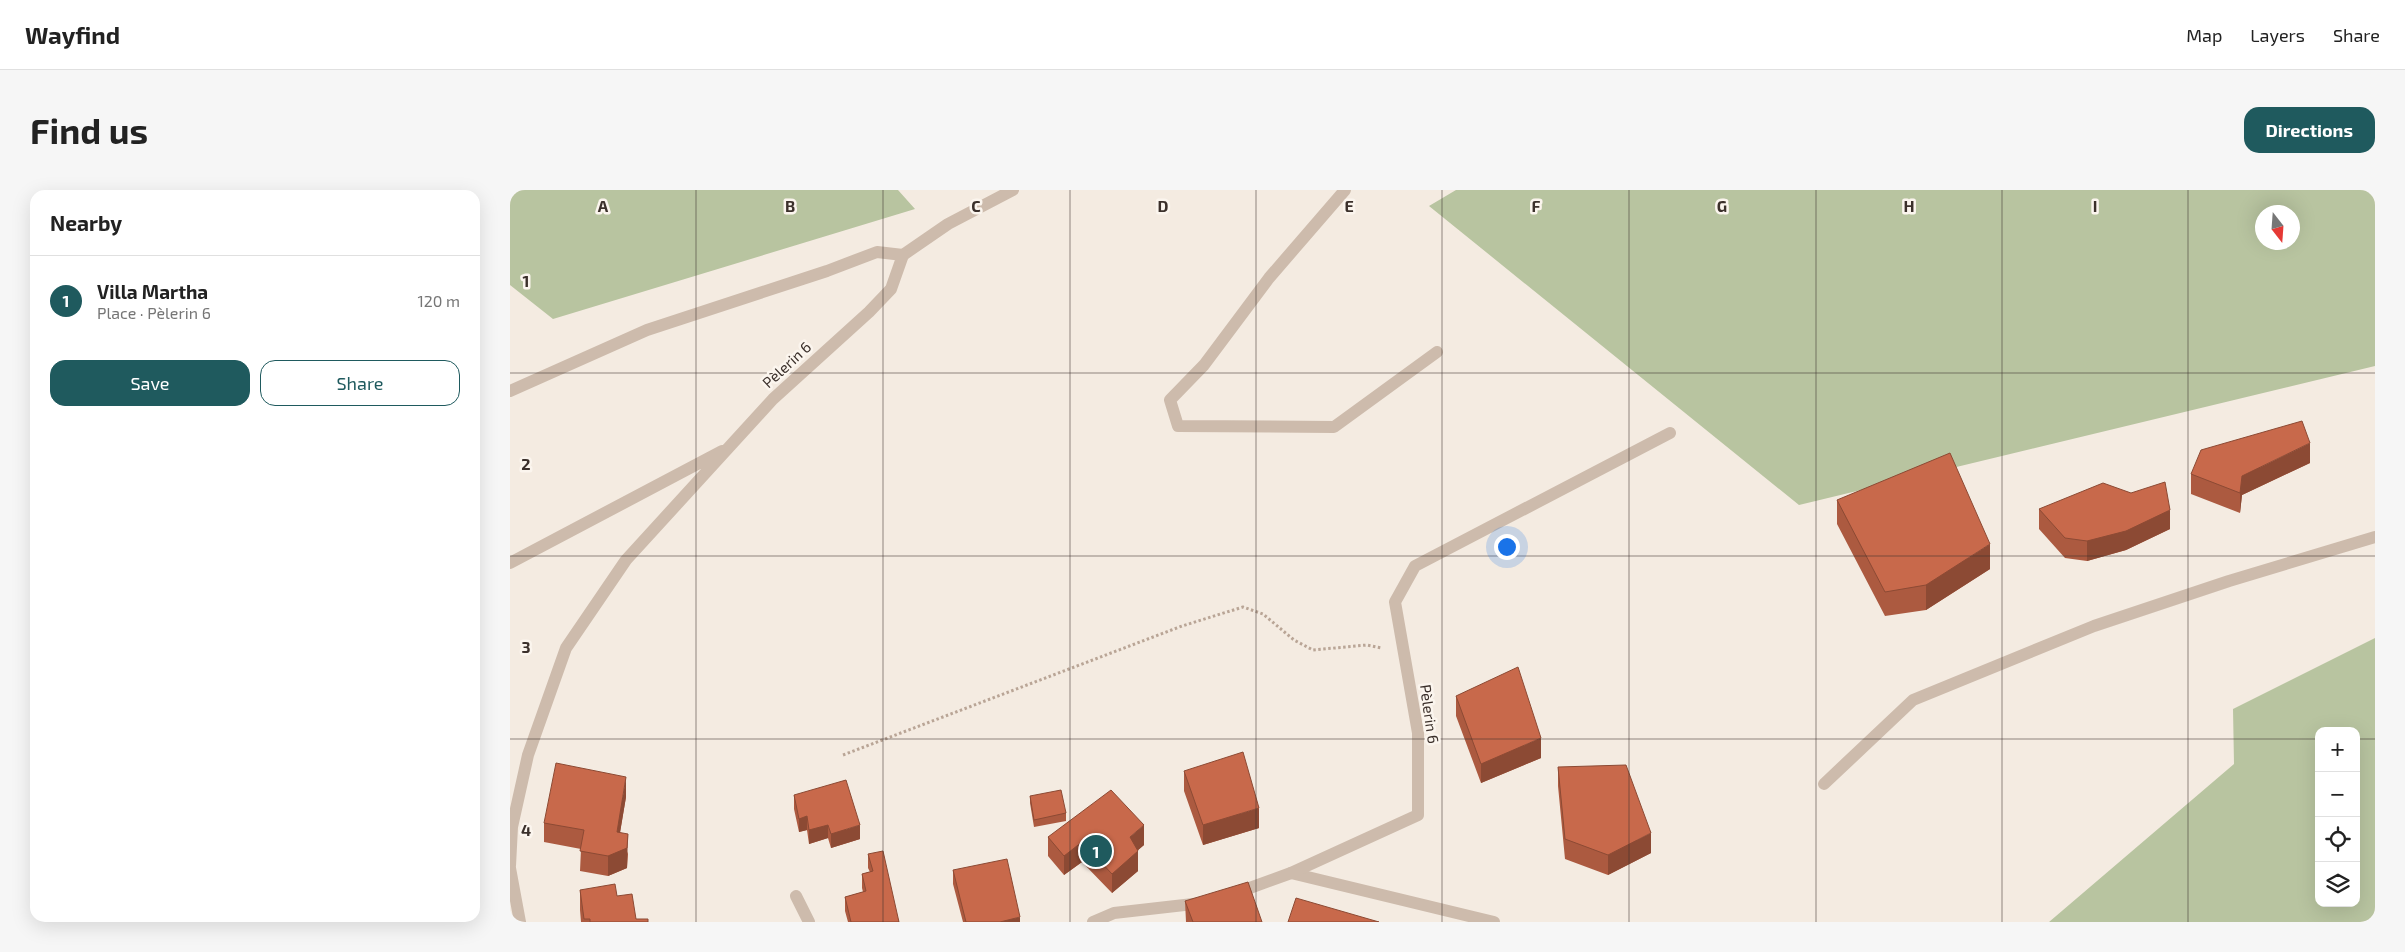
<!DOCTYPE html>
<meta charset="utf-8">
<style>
:root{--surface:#fff;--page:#f6f6f6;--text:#222;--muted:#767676;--line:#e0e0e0;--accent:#1f5a5e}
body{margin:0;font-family:"Exo 2",sans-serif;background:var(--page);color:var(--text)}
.controls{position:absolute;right:15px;bottom:15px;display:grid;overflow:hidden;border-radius:10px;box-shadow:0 5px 20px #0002}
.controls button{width:45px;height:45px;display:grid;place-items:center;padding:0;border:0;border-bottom:1px solid var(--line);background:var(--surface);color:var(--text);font:25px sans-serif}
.compass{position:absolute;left:1745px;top:15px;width:45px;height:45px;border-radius:50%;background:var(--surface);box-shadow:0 5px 20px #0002;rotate:163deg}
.you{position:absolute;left:996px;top:356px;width:18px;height:18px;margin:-12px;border:4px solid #fff;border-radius:50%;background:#1a73e8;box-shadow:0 0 0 8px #1a73e833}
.badge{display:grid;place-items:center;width:32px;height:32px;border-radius:50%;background:var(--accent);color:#fff;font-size:16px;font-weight:700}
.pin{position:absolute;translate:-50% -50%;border:2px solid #fff;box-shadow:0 1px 5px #0006}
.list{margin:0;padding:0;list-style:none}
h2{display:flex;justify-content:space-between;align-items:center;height:65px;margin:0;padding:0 20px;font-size:21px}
h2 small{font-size:16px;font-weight:400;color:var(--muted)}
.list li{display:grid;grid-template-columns:32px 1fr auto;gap:15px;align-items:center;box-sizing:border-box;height:90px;padding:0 20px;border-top:1px solid var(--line)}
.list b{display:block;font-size:19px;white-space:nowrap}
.list p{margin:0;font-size:16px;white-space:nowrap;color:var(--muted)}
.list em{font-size:16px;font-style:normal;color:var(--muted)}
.actions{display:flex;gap:10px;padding:15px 20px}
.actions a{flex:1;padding:11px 0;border:1px solid var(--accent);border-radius:15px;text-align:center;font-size:18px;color:var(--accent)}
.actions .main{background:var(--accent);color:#fff}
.icon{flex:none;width:28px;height:28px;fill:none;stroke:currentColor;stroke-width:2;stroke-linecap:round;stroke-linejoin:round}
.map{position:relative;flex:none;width:1865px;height:732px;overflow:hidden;border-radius:15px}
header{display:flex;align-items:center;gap:30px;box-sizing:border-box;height:70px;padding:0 25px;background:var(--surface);border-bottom:1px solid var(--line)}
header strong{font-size:24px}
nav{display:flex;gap:28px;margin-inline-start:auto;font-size:18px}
.intro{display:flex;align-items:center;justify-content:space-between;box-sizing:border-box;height:120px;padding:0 30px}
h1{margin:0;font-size:35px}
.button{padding:12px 22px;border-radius:15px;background:var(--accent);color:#fff;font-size:18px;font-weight:700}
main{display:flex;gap:30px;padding:0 30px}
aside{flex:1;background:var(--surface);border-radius:15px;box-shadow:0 5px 20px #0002}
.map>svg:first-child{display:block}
.green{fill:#b8c4a0;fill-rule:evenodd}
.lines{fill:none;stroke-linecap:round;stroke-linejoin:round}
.path{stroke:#b9a596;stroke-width:3;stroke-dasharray:2.5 2.5;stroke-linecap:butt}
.service{stroke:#cdbbac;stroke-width:12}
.minor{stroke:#cdbbac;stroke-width:12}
.wall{fill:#ac5a40}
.shaded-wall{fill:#8c4a34}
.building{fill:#c8694b;stroke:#8c4a34}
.grid{fill:none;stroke:#3b302b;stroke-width:1;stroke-opacity:0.55}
.labels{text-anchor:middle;stroke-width:5;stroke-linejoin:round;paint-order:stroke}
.street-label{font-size:15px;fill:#3b302b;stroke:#fbf5ee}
.grid-label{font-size:16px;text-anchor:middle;font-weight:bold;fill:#3b302b;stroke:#fbf5ee;stroke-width:5;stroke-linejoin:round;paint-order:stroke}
</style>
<header>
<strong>Wayfind</strong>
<nav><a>Map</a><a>Layers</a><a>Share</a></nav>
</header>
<div class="intro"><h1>Find us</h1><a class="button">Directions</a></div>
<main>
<aside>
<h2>Nearby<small></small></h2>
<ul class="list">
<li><span class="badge">1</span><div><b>Villa Martha</b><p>Place · Pèlerin 6</p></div><em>120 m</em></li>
</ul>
<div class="actions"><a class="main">Save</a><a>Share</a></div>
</aside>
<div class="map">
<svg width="1865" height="732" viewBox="0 0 1865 732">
<rect width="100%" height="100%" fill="#f4ebe1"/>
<!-- green -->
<path class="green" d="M0,0H388L405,19L43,129L0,95Z
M946,0H1865V176L1289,315L919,16ZM1752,22H1782V52H1752Z
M1865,448V732H1539L1724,574L1723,519ZM1809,541H1846V713H1809Z"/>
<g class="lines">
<!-- path -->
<path class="path" d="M333,565L672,436L733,417L753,424L784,450L803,460L857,455L872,458"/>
<!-- service -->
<path class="service" d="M835,0L759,88L694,175L660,210L668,236L824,237L927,162
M393,65L438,34L503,0
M781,683L984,732"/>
<!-- minor -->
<path class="minor" d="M0,201L137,140L317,81L367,62L393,65L381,99L359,122L263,209L116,370L56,458L18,565L2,637L0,676
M0,373L212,261
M1314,594L1403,510L1584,436L1719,391L1865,347
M0,678L10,732
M726,703L781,683L908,625V543L885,412L905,376L1160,243
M286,706L299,732
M583,732L604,723L692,713"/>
</g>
<!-- wall -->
<path class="wall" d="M1800,273L1732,305L1730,323L1681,304V284Z
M1327,310L1480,379L1416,420L1375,426L1327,334Z
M1529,319L1660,339L1616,360L1577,371L1555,368L1529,339Z
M946,506L1031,568L971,593L946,526Z
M1048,577L1141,663L1098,685L1055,669L1048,596Z
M674,581L749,638L693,655L674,601Z
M284,605L350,649L321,658L318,648L299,654L297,640L289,642L284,619Z
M520,606L556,623V631L524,637L520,613Z
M116,607L110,642L118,664L117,678L98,686L70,681L71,659L34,652V633Z
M538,647L634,655L628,660V681L602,703L572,672L554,685L538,666Z
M358,664L389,732H338L335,721V707L353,702L352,698V684L360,682L358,678Z
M443,680L510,732H453L443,694Z
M70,700L107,706L126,729L138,732H71L70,720Z
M675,711L752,732H676Z"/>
<!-- shaded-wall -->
<path class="shaded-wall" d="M1800,253V273L1732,305L1730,323V303L1732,286Z
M1660,320V339L1616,360L1577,371V351Z
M1480,354V379L1416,420V395Z
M1031,548V568L971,593V574Z
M116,587V607L107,661V642Z
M749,618V638L693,655V635Z
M297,626V640L289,642V629Z
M318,635V648L299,654V640Z
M350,635V649L321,658V644Z
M634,635V655L620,667V647Z
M1141,643V663L1098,685V665Z
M118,644L117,678L98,686V666Z
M572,652V672L554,685V666Z
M628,661V681L602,703V684Z
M510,727V732H490Z"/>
<!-- building -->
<path class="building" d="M1792,231L1800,253L1732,286L1730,303L1681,284L1691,260Z
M1440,263L1480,354L1416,395L1375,402L1327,310Z
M1655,292L1660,320L1616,341L1577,351L1555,348L1529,319L1593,293L1621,303Z
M1008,477L1031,548L971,574L946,506Z
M733,562L749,618L693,635L674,581Z
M46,573L116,587L107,642L118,644L117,658L98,666L70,661L74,640L34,633Z
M1116,575L1141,643L1098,665L1055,649L1048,577Z
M336,590L350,635L321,644L318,635L299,640L297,626L289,629L284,605Z
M551,600L556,623L524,630L520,606Z
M601,600L634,635L620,647L628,661L602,684L572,652L554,666L538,647Z
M373,661L389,732H341L335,707L356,701L352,684L363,681L358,664Z
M497,669L510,727L490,732H456L443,680Z
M738,692L752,732H683L675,711Z
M105,694L107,706L122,704L126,729H138V732H80V729H74L70,700Z
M786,708L869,732H778Z"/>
<!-- grid -->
<path class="grid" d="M186,0V732M373,0V732M560,0V732M746,0V732M932,0V732M1119,0V732M1306,0V732M1492,0V732M1678,0V732M0,183H1865M0,366H1865M0,549H1809M1846,549H1865"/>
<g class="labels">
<!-- street labels -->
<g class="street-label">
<text transform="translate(277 175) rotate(-43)" y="5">Pèlerin 6</text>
<text transform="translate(919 524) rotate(82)" y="5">Pèlerin 6</text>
</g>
</g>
<g class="grid-label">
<text x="93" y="22">A</text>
<text x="280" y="22">B</text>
<text x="466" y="22">C</text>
<text x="653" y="22">D</text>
<text x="839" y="22">E</text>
<text x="1026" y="22">F</text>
<text x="1212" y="22">G</text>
<text x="1399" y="22">H</text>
<text x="1585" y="22">I</text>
<text x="16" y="97">1</text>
<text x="16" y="280">2</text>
<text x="16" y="463">3</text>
<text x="16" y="646">4</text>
</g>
</svg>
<div class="controls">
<button>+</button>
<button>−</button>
<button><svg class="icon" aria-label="locate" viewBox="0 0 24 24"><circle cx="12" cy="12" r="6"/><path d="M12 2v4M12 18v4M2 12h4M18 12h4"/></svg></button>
<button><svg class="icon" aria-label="layers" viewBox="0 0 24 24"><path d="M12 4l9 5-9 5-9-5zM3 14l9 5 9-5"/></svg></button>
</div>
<svg class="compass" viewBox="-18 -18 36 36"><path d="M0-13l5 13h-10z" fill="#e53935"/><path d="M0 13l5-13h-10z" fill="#767676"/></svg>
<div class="you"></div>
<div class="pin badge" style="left:586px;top:661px">1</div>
</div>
</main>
